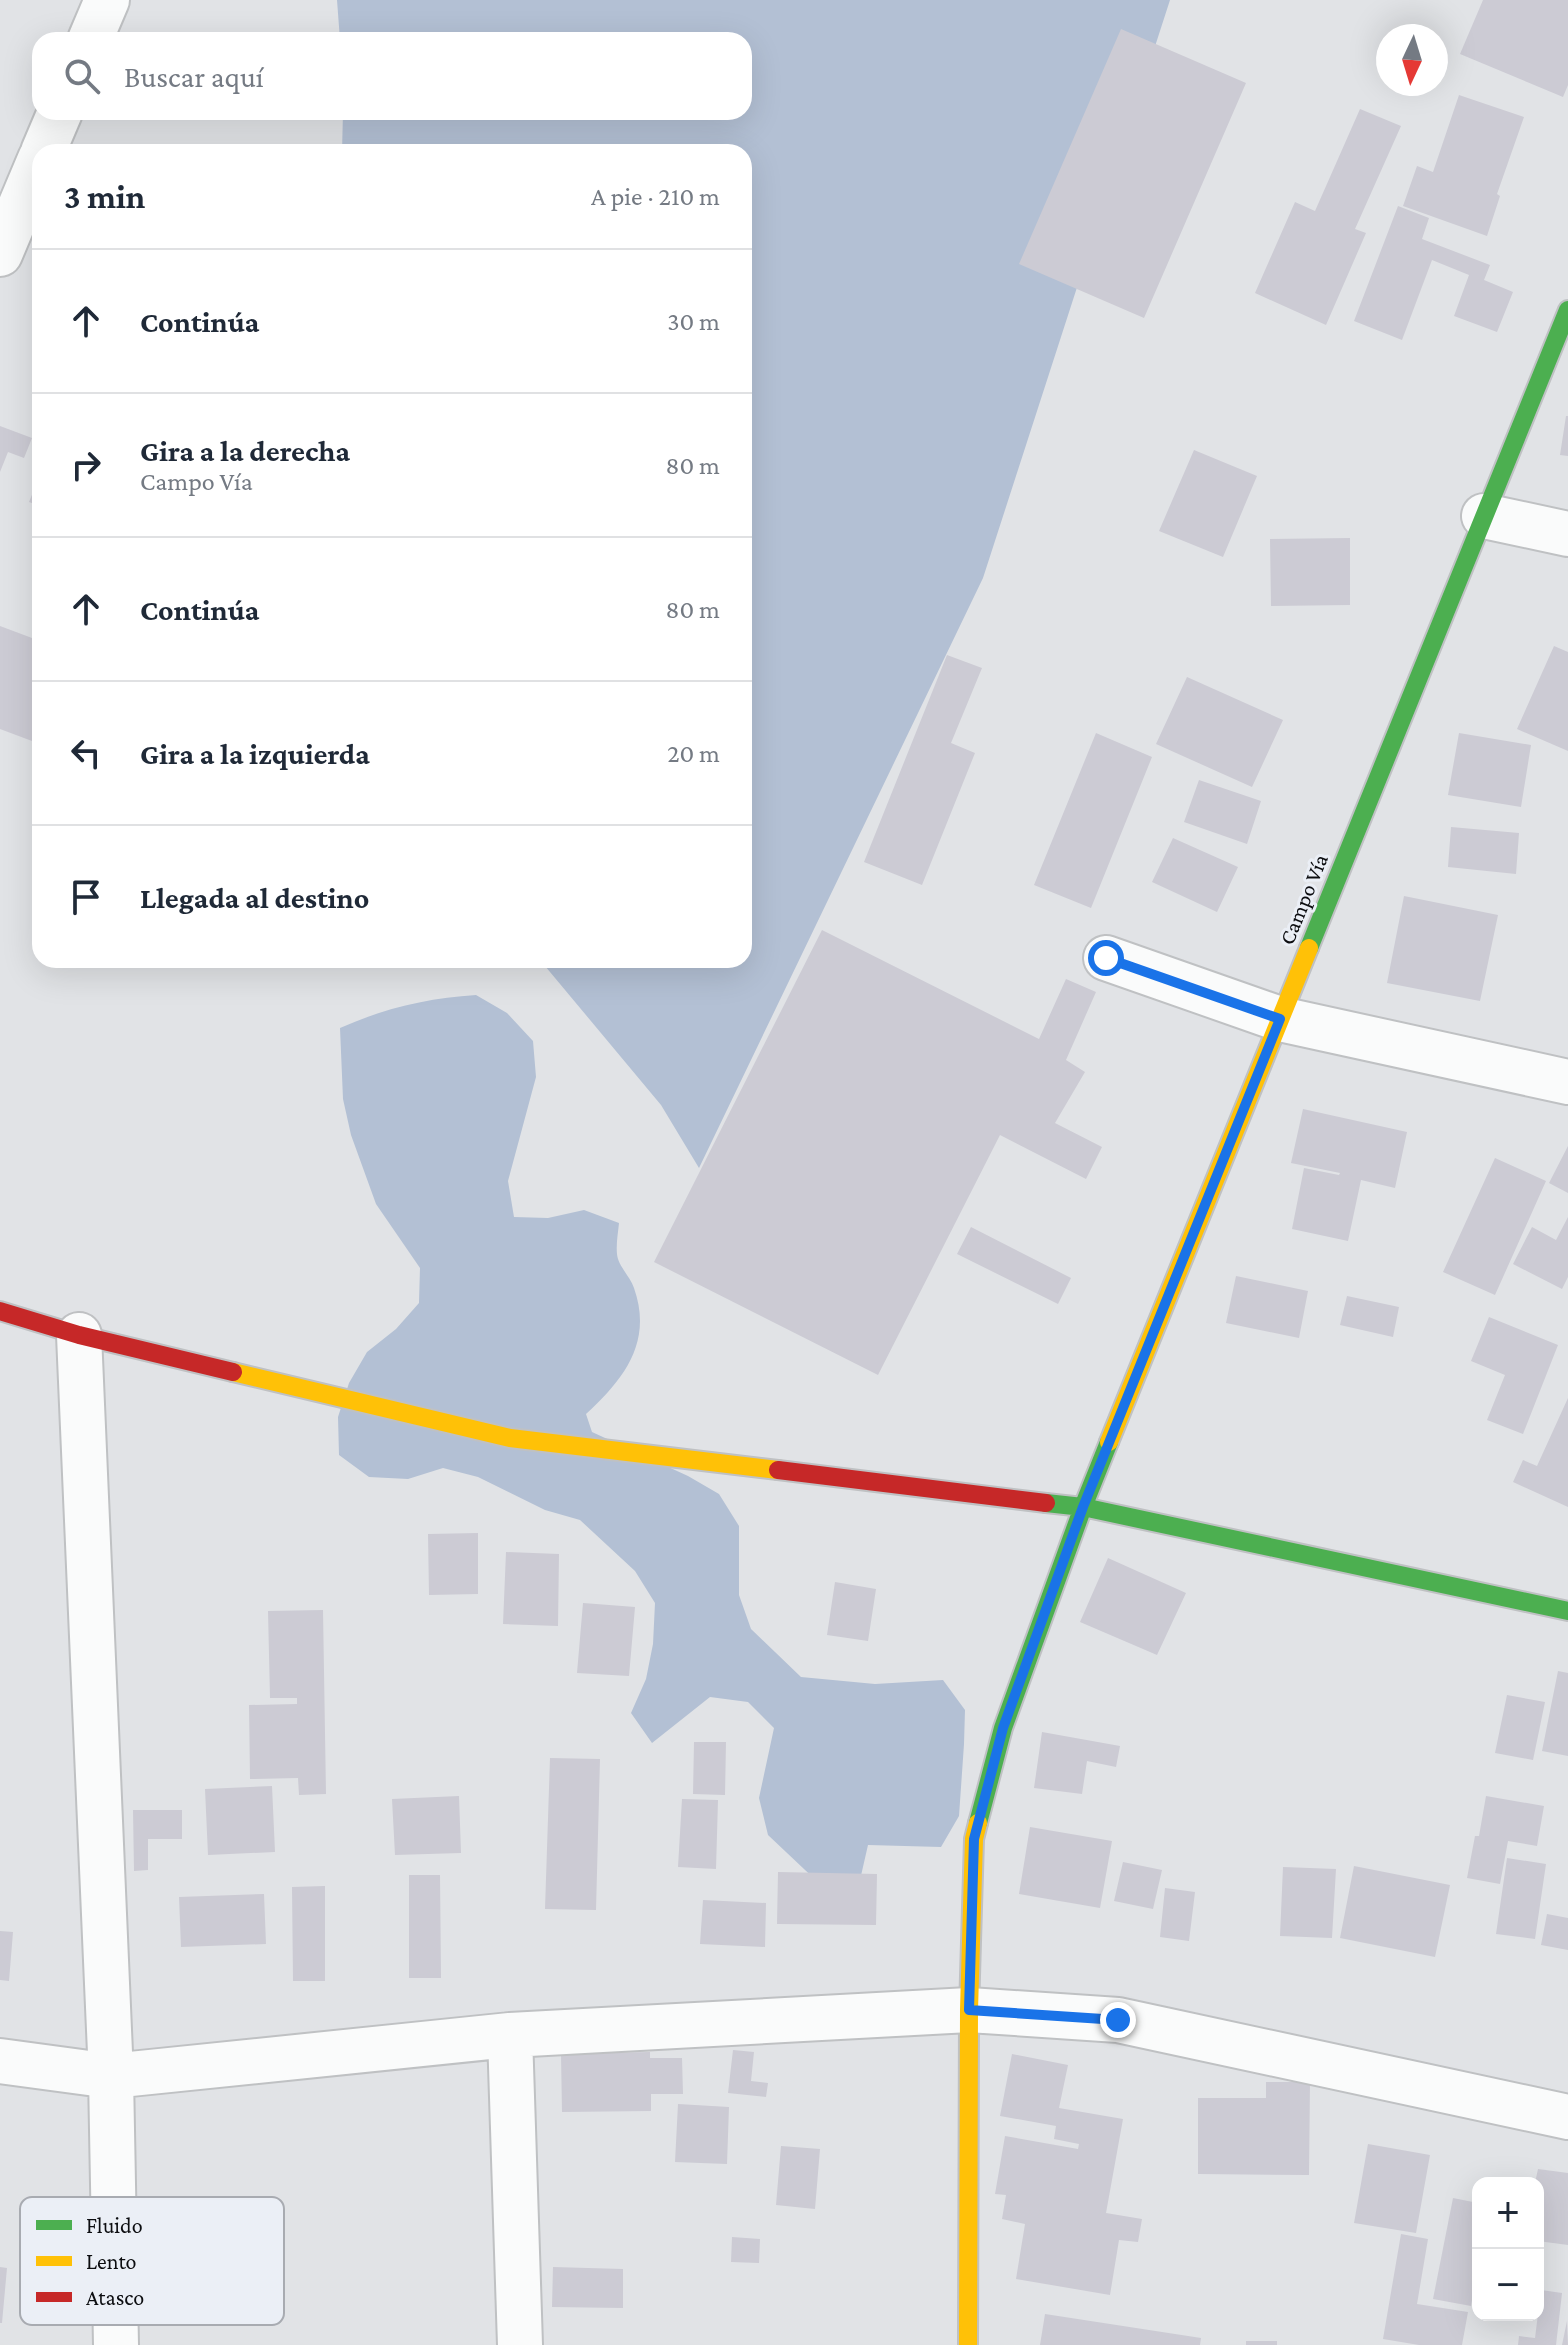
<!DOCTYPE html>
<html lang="es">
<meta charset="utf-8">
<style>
:root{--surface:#fff;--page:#f6f6f7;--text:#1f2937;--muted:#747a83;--line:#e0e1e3}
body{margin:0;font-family:"Crimson Pro",serif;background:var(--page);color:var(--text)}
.controls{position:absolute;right:24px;bottom:24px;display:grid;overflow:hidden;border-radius:16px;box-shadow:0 8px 32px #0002}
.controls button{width:72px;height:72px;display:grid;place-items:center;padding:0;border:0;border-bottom:2px solid var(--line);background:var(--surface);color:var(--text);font:40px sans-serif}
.compass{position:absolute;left:1376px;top:24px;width:72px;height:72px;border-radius:50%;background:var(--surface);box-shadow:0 8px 32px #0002;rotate:184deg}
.stop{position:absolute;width:24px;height:24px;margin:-18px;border:6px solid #1a73e8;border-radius:50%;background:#fff}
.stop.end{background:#1a73e8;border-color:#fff;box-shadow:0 2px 8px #0008}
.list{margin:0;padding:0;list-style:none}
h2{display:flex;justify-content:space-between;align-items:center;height:104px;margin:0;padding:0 32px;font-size:34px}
h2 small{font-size:26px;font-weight:400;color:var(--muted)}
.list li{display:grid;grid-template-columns:52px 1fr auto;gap:24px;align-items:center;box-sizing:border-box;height:144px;padding:0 32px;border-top:2px solid var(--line)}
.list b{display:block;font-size:30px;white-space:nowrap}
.list p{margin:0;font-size:26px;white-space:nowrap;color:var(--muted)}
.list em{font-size:26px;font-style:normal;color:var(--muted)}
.icon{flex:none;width:44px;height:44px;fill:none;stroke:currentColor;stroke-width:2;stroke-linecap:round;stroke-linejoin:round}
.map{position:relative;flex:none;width:1568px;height:2345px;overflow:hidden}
.search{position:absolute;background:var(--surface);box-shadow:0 8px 32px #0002;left:32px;top:32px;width:720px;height:88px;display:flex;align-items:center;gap:20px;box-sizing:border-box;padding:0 28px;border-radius:24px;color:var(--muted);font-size:30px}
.panel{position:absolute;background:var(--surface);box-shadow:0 8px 32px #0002;left:32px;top:144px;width:720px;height:824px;border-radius:24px}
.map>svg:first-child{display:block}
.forest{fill:#b3c0d4}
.building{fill:#cccbd4}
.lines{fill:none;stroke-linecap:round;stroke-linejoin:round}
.street-casing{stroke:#bfc1c3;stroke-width:48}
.fast-casing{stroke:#bfc1c3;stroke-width:22}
.slow-casing{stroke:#bfc1c3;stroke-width:22}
.jam-casing{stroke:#bfc1c3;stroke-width:22}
.street{stroke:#fafbfb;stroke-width:44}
.fast{stroke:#4caf50;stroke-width:18}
.slow{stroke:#ffc107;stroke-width:18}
.jam{stroke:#c62828;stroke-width:18}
.route{stroke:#1a73e8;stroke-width:10}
.labels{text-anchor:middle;stroke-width:6;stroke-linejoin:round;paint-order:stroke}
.street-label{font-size:22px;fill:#0c0d10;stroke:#ebeff6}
.key{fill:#ebeff6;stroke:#a8abb1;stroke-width:2}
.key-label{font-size:22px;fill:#0c0d10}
</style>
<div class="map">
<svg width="1568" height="2345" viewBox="0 0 1568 2345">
<rect width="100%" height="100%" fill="#e1e3e6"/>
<!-- forest -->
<path class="forest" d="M337,0H1170L983,578L699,1168L661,1105L540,960H744V152H342L343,112H744V40H340Z
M476,995L507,1013L533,1041L536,1077L508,1181L514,1217L548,1218L584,1210L619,1223C618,1233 616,1244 617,1254C618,1266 630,1276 634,1288C653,1342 624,1379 586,1414L592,1432L688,1476L719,1494L739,1526V1595L751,1629L801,1677L875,1684L943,1680L965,1710L964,1744L959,1816L941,1847L868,1845L860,1880L822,1886L768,1835L759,1798L774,1728L748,1702L710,1697L652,1743L631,1713L646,1679L653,1644L655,1603L635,1571L580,1520L545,1510L478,1477L443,1468L408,1479L369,1477L339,1455L338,1417L349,1383L367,1352L396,1329L419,1303L420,1268L376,1204L351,1135L343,1099L340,1028C385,1008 428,998 476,995Z"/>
<!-- building -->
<path class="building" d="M1483,0H1568V85L1563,97L1460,54Z
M1121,29L1246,83L1144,318L1019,264Z
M1459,95L1524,117L1497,194L1500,196L1487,236L1403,206L1417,166L1433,172Z
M1360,109L1401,126L1355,229L1366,233L1326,325L1255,293L1295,202L1315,211Z
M1398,206L1429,218L1422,239L1490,265L1484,280L1513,292L1497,332L1454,316L1469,275L1432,260L1402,340L1354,321Z
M1566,416H1568V456L1560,455Z
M0,426L32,438L24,458L8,452L0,472Z
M1194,450L1257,476L1223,557L1159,531Z
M40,475V506L29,502Z
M1350,538V605L1271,606L1270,539Z
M0,626L40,641V744L0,729Z
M1554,646L1568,652V751L1517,729Z
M947,655L982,668L951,743L975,753L922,885L864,862Z
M1187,677L1283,720L1252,787L1156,744Z
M1096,733L1152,757L1091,908L1034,885Z
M1459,733L1531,745L1521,807L1448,795Z
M1199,780L1261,801L1247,844L1184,822Z
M1451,827L1519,833L1516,874L1448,867Z
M1173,838L1238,867L1217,912L1152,882Z
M1404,896L1498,915L1480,1001L1387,983Z
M822,930L1039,1039L1066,979L1096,992L1066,1060L1085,1072L1055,1123L1102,1147L1086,1179L1000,1135L878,1375L654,1262Z
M1303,1109L1407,1132L1395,1188L1361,1180L1348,1241L1292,1229L1304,1168L1339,1175L1340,1173L1291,1163Z
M1568,1146V1193L1549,1183Z
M1495,1158L1546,1181L1495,1295L1443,1272Z
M1568,1217V1277L1562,1289L1513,1264L1532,1227L1556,1240Z
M971,1227L1071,1278L1058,1304L957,1254Z
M1236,1276L1308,1291L1299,1338L1226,1323Z
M1347,1296L1399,1307L1393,1337L1340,1325Z
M1489,1317L1558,1345L1523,1434L1487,1420L1505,1375L1471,1361Z
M1568,1398V1507L1513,1482L1523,1460L1537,1466Z
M478,1533V1594L429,1595L428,1534Z
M506,1552L559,1554L558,1626L503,1624Z
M1108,1558L1186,1593L1157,1655L1080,1622Z
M835,1582L876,1589L868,1641L827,1635Z
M583,1603L635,1607L629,1676L577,1673Z
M323,1610L326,1794L299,1795L298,1778L250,1779L249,1705L297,1704V1698H270L268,1611Z
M1558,1671L1568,1673V1756L1542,1751Z
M1507,1695L1545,1702L1533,1760L1495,1753Z
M1042,1732L1120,1746L1116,1767L1087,1761L1082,1794L1034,1788Z
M694,1742H726L725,1795L693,1794Z
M550,1758L600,1759L596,1910L545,1909Z
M272,1786L275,1852L208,1855L205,1789Z
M459,1796L461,1853L395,1855L392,1799Z
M1486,1796L1544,1806L1537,1846L1508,1841L1500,1884L1467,1878L1475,1836H1479Z
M682,1799L718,1800L716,1869L678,1867Z
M133,1810H182V1839H148V1870L134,1871Z
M1030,1827L1112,1841L1100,1908L1019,1894Z
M1507,1858L1546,1864L1535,1939L1496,1934Z
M1123,1862L1162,1870L1153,1909L1114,1901Z
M1354,1866L1450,1885L1435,1957L1340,1938Z
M1283,1867L1336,1869L1332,1938L1280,1936Z
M778,1872L877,1874L876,1925L777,1924Z
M409,1875H440L441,1978H409Z
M325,1886V1981H293L292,1887Z
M1165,1888L1195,1892L1189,1941L1160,1937Z
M264,1894L266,1944L181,1947L179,1897Z
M703,1900L766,1903L765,1947L700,1944Z
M1547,1914L1568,1918V1950L1541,1945Z
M0,1931L13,1932L9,1981L0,1980Z
M733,2050L754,2052L751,2081L768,2083L766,2097L728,2093Z
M650,2052V2058H682L683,2094H651V2111L562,2112L561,2054Z
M1012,2054L1068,2065L1059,2108L1123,2119L1106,2213L1142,2219L1138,2242L1119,2240L1110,2295L1016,2279L1025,2224L1002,2219L1006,2195L995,2194L1005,2136L1078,2149L1079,2144L1054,2139L1056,2126L1000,2116Z
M1266,2082H1310L1309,2175L1198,2174V2098H1266Z
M678,2104L729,2107L727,2164L675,2162Z
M1368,2144L1430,2155L1416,2233L1354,2223Z
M781,2146L820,2149L815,2209L776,2205Z
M1538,2169L1568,2173V2245L1538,2241V2183H1535Z
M1453,2198L1478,2203V2282L1475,2281L1471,2306L1433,2299Z
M1401,2234L1428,2239L1417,2304L1468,2312L1462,2345H1419L1383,2339Z
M732,2237L760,2239L759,2263L731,2262Z
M0,2267L7,2268L2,2323H0Z
M553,2267L623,2269V2308L552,2307Z
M1541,2290L1562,2293L1556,2345H1518L1519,2336L1535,2338Z
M1045,2314L1201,2338L1200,2345H1040Z
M1567,2321L1568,2345H1562Z
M1246,2341H1277V2345H1246Z"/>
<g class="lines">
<!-- street casing -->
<g class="street-casing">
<path id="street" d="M90,40L107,0
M43,152L60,112
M0,254L40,159
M1484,516L1568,534
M1106,958L1280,1019L1568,1082
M79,1335L111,2076L116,2345
M510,2035L520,2345
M0,2061L111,2076L510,2035L969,2010L1118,2020L1568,2117"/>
</g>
<!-- fast casing -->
<g class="fast-casing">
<path id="fast" d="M1309,948L1568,310
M1046,1503L1083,1507L1568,1611
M978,1823L1003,1728L1083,1507L1109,1442"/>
</g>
<!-- slow casing -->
<g class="slow-casing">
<path id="slow" d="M233,1372L510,1438L778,1470
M1109,1442L1309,948
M968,2345L969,2010L974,1839L978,1823"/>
</g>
<!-- jam casing -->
<g class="jam-casing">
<path id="jam" d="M0,1311L79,1335L233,1372
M778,1470L1046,1503"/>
</g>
<!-- street -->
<use href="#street" class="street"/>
<!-- fast -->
<use href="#fast" class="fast"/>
<!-- slow -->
<use href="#slow" class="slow"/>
<!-- jam -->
<use href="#jam" class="jam"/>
</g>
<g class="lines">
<!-- route -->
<path class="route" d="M1106,958L1280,1019L1083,1507L1003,1728L974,1839L969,2010L1118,2020"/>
</g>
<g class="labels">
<!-- street labels -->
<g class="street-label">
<text transform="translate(1303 899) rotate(-68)" y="8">Campo Vía</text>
</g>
</g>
<!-- legend -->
<rect x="20" y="2197" width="264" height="128" rx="12" class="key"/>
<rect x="36" y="2220" width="36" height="10" fill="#4caf50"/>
<rect x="36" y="2256" width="36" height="10" fill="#ffc107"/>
<rect x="36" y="2292" width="36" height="10" fill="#c62828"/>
<g class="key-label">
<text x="86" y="2233">Fluido</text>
<text x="86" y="2269">Lento</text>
<text x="86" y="2305">Atasco</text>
</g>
</svg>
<div class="controls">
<button>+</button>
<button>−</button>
</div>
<svg class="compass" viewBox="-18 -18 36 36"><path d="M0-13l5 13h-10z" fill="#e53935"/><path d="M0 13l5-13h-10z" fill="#747a83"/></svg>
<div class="stop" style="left:1106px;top:958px"></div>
<div class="stop end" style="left:1118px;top:2020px"></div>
<div class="search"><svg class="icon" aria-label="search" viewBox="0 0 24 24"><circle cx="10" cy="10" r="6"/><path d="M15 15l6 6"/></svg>Buscar aquí</div>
<section class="panel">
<h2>3 min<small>A pie · 210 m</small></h2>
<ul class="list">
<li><svg class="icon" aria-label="ahead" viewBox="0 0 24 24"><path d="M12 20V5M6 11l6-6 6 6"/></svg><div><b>Continúa</b></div><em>30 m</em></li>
<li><svg class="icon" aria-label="right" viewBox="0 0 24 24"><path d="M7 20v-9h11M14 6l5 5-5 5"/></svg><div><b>Gira a la derecha</b><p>Campo Vía</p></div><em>80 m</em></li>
<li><svg class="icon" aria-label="ahead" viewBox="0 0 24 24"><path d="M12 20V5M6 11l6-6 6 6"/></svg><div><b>Continúa</b></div><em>80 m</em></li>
<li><svg class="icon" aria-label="left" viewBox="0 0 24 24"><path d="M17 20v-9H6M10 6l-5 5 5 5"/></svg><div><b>Gira a la izquierda</b></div><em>20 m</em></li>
<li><svg class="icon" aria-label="arrive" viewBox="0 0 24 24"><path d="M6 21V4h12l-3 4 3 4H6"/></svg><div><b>Llegada al destino</b></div></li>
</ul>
</section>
</div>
